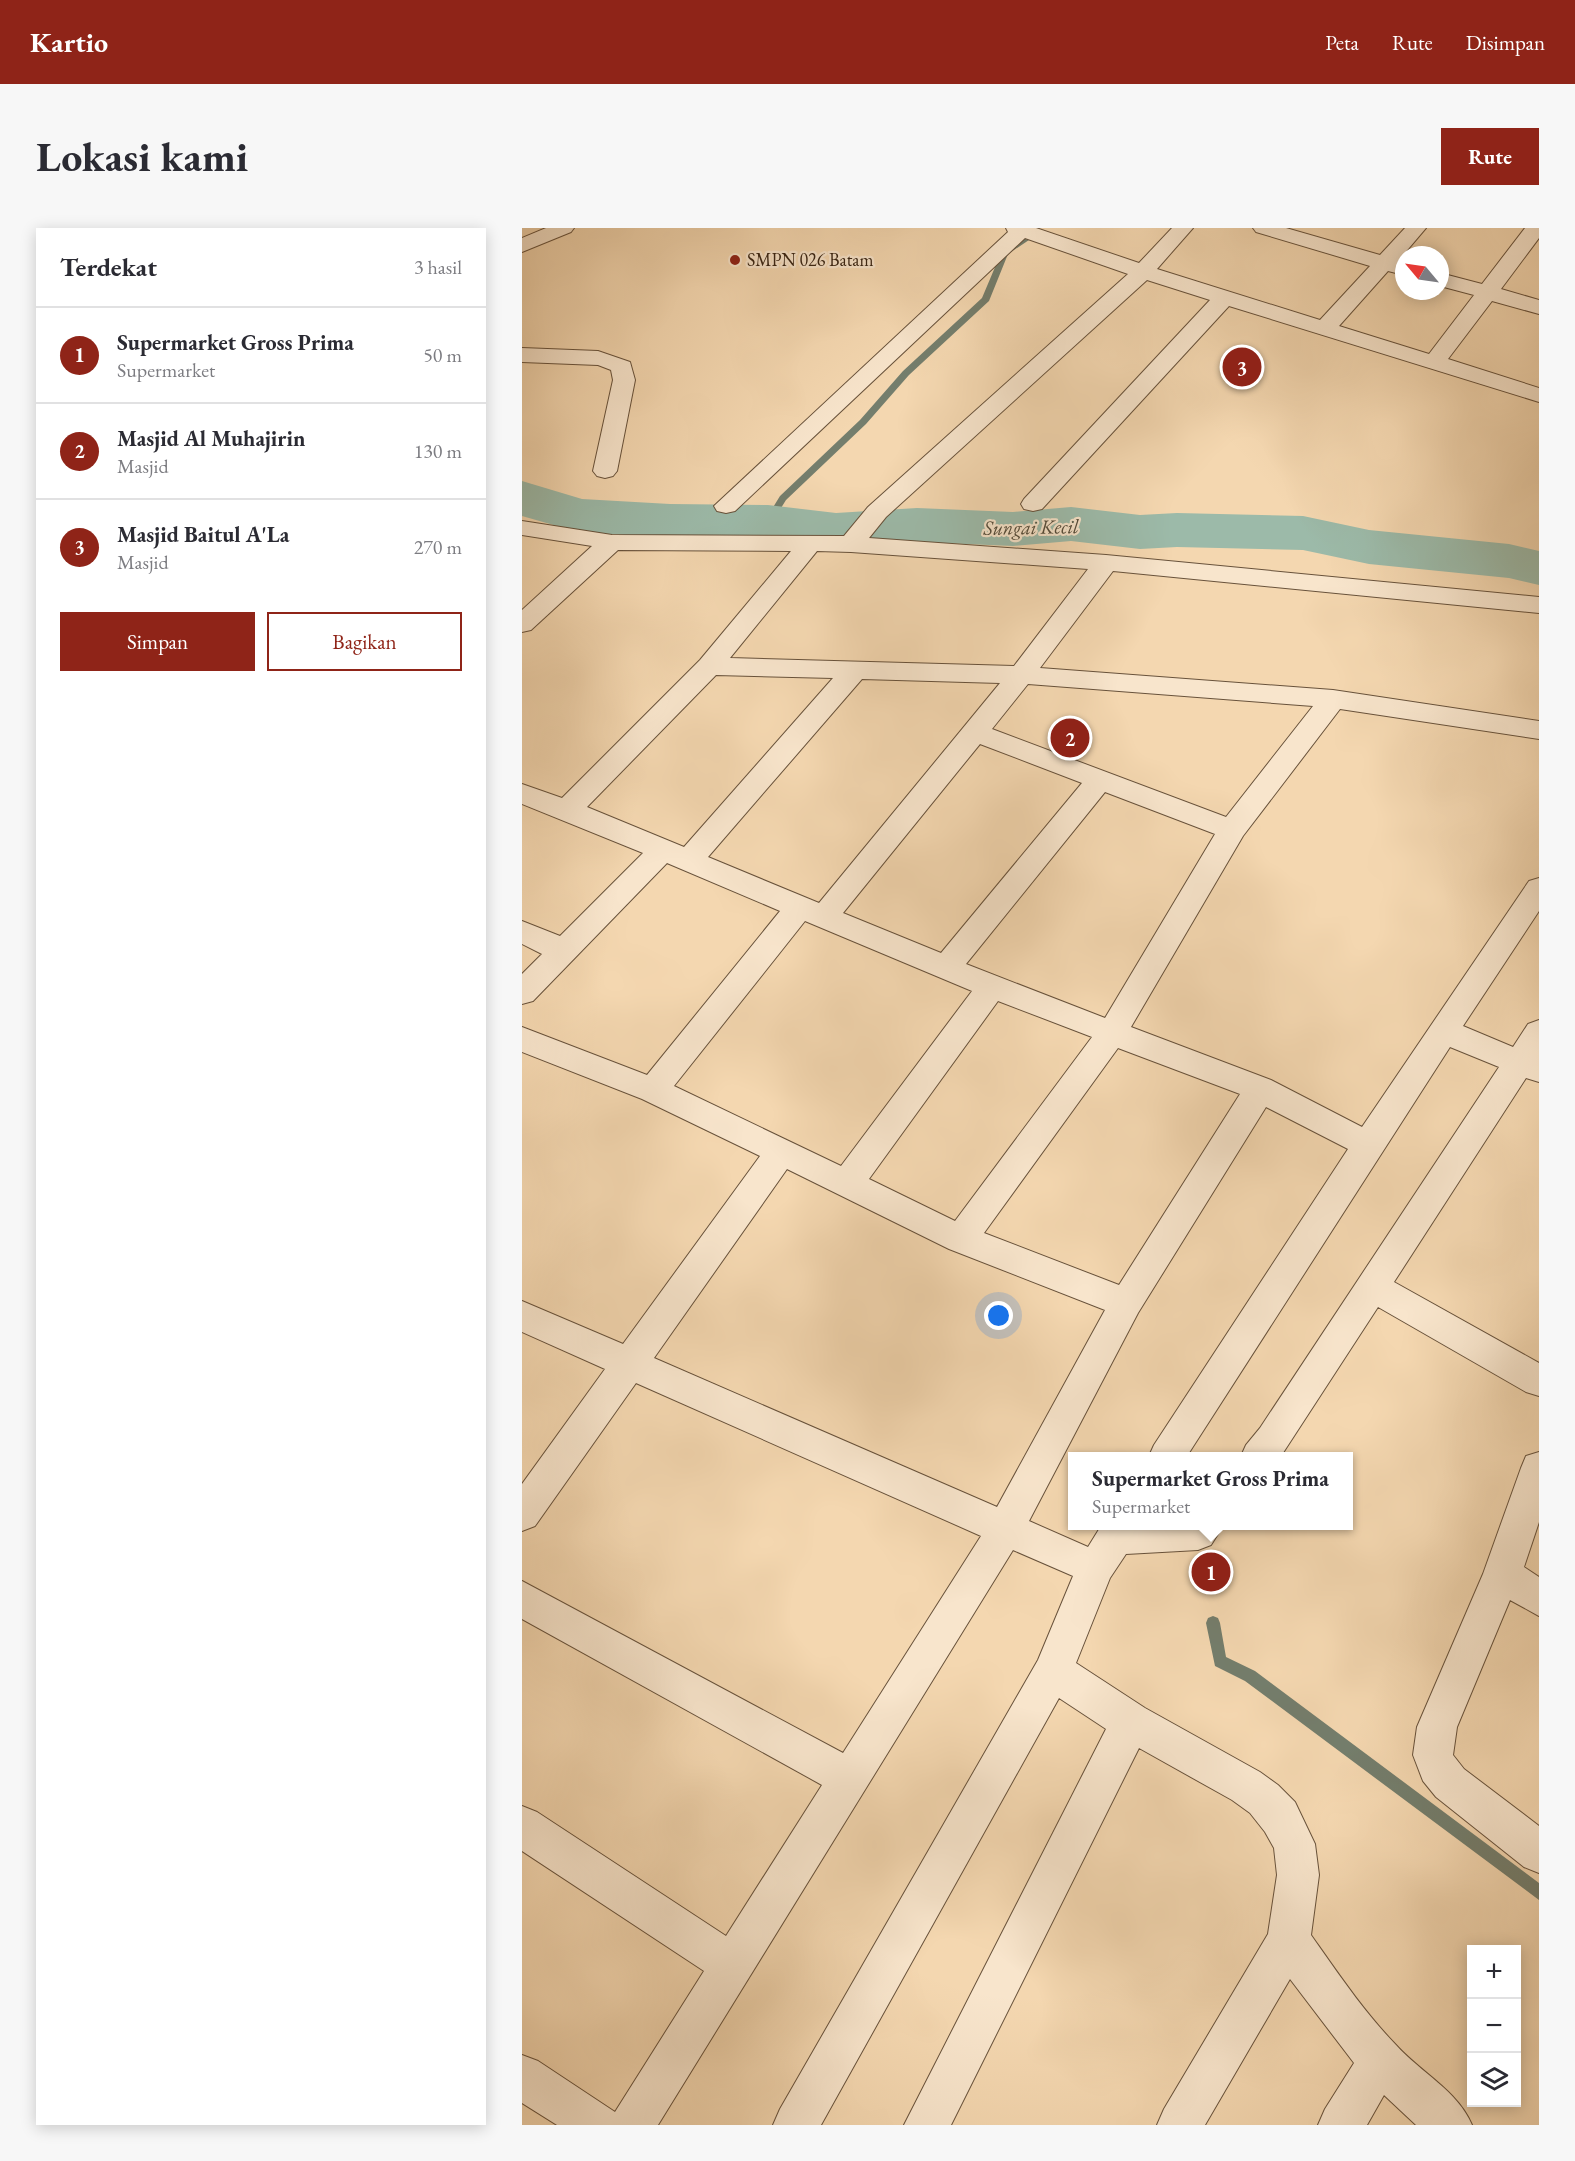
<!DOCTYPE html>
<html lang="id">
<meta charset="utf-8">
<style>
:root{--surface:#fff;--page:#f7f7f7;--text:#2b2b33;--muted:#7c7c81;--line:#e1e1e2;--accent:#8f2418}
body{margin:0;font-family:"EB Garamond",serif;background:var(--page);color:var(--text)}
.controls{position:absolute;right:18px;bottom:18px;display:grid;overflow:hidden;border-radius:0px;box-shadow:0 3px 15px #0003}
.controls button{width:54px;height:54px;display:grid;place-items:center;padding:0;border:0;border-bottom:2px solid var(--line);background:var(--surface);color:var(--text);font:30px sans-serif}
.compass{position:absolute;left:873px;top:18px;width:54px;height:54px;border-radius:50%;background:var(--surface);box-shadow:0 3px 15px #0003;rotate:299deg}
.you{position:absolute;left:477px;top:1088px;width:21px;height:21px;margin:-15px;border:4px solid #fff;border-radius:50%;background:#1a73e8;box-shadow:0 0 0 9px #1a73e833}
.badge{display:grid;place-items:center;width:39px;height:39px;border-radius:50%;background:var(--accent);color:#fff;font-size:20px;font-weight:700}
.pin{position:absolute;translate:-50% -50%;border:3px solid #fff;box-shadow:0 2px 6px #0006}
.popup{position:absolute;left:546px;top:1224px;width:285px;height:78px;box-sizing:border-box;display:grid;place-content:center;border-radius:0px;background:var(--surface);filter:drop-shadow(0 2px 4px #0005);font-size:20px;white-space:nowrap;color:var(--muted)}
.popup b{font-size:22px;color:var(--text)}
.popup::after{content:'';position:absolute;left:50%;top:100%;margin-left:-12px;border:12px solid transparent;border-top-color:var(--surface)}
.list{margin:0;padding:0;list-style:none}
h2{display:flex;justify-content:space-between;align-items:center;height:78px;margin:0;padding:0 24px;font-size:26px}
h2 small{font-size:20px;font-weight:400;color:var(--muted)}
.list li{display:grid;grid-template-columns:39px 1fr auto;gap:18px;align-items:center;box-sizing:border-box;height:96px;padding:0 24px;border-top:2px solid var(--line)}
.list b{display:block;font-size:22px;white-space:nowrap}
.list p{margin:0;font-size:20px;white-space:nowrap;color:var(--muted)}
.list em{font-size:20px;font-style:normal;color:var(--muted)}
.actions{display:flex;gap:12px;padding:18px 24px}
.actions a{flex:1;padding:14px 0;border:2px solid var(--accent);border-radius:0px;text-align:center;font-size:21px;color:var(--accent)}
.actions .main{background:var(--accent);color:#fff}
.icon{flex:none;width:33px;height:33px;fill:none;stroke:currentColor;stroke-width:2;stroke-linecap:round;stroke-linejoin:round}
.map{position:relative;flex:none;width:1017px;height:1897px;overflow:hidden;border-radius:0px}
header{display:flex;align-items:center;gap:36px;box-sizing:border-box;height:84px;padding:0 30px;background:var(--accent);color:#fff}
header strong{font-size:28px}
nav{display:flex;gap:33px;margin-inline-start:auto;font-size:21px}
.intro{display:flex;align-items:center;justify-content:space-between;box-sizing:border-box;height:144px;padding:0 36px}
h1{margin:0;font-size:42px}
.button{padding:15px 27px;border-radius:0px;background:var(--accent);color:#fff;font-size:21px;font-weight:700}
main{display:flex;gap:36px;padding:0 36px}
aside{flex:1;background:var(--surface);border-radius:0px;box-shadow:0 3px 15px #0003}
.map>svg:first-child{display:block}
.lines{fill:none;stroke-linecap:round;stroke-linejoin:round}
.stream{fill:#747e6d;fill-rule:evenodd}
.river{fill:#9cbaa9;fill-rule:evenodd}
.street-casing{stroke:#68523b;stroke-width:2}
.street{fill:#f8e5cc;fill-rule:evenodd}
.poi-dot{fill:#8f2418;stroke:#f8e5cc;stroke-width:2}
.labels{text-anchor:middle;stroke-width:4.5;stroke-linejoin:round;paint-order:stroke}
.far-poi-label{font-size:18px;fill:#392514;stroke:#f8e5cc;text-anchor:start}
.far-water-label{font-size:20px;font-style:italic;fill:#524a39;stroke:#f8e5cc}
</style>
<header>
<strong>Kartio</strong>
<nav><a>Peta</a><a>Rute</a><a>Disimpan</a></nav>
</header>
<div class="intro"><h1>Lokasi kami</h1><a class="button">Rute</a></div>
<main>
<aside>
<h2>Terdekat<small>3 hasil</small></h2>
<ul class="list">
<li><span class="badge">1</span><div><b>Supermarket Gross Prima</b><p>Supermarket</p></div><em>50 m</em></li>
<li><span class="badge">2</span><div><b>Masjid Al Muhajirin</b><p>Masjid</p></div><em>130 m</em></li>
<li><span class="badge">3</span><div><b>Masjid Baitul A'La</b><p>Masjid</p></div><em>270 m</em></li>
</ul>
<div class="actions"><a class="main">Simpan</a><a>Bagikan</a></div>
</aside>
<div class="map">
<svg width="1017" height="1897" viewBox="0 0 1017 1897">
<rect width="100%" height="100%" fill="#f4d7b0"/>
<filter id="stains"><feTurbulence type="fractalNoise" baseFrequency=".00333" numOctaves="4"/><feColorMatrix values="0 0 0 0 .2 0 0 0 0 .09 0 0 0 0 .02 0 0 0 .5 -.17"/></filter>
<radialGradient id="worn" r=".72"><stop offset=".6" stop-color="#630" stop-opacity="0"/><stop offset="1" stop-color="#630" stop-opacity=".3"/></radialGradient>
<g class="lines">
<!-- stream -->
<path class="stream" d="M500,10L507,12L486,26L467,73L387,147L344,196L264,272L249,296H243L242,294L258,268L338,192L381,143L460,70L479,25Z
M691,1388L696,1390L698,1395L704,1429L733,1443L1017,1655V1672L723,1453L693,1438L684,1395L686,1390Z"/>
<!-- river -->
<path class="river" d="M0,253L60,271L148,276L246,277L314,285L395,280L491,284L549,279L618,287L655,285L781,288L847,302L987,316L1017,323V357L987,350L847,336L781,322L655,319L618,321L549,313L491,318L395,314L314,319L246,311L148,310L56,304L0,288Z"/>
<!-- street casing -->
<g class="street-casing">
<path id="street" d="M24,0H52L49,4L0,24V10Z
M484,0H514L617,35L650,0H671L635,41L798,92L848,38L734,4L731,0H764L858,27L883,0H904L876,33L882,34V47L866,43L817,98L907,126L952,67L918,58V45L960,56L1003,0H1017V10L979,61L1017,72V86L970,73L926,131L1017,160V174L707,78L520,281L511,283L502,281L499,276L502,271L688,72L625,52L364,289L347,310L584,327L1017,369V385L591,343L518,440L811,462L1017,493V511L818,481L721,608L609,799L749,852L840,899L1007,653L1017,650V683L941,798L991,819L1006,796L1017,792V854L1004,850L872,1054L1017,1135V1168L1004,1164L856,1079L759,1228H719L724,1217L738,1200L977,839L928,819L665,1228H627L632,1217L826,921L744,879L616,1085L507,1293L566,1319L579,1298H701L689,1317L676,1322L604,1326L588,1350L554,1435L623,1480L738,1544L756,1557L773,1574L793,1616L797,1647L789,1707C815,1744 842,1784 874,1817C898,1844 936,1863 950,1897H894L862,1867L845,1897H796L803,1881L832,1835L768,1751L683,1897H635L642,1881L746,1706L755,1647L752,1620L743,1604L728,1585L710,1572L617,1520L429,1897H382L584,1501L537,1470L299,1897H251L258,1881L516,1432L551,1348L491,1322L136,1897H35L0,1875V1827L16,1833L93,1884L182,1743L0,1623V1578L15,1584L204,1708L300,1557L0,1391V1353L321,1525L459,1308L114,1155L13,1298L0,1303V1256L83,1141L0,1104V1073L101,1116L238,928L120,871L0,824V799L125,847L258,683L145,635L11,773L0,776V746L20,726L0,716V693L38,708L121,625L0,576V556L40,570L178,432L269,323L96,322L9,402L0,404V382L70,318L0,307V293L90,307L322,308L346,279L606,46L503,10L213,283L204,285L195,283L192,278L486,4ZM295,323L329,324L566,341L492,438L208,430ZM194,447L311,450L162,619L65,579ZM340,451L478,455L297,675L186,629ZM506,456L791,478L704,589L470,501ZM458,516L560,555L419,725L321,685ZM583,564L693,606L583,790L444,736ZM283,693L450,763L319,938L152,858ZM476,773L570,809L433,993L347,951ZM596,820L718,866L597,1057L462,1005ZM265,941L427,1021L583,1082L475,1279L132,1130Z
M0,120L76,123L108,134L113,152L95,243L91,248L83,250L75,248L71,243L91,152L89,142L76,137L0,134Z
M1017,1224V1294L1002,1339L1017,1349V1388L988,1372L935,1499L931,1527L942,1541L1017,1598V1645L1002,1639L914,1569L901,1553L891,1527L895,1499L961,1346L999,1240L1004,1228Z"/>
</g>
<!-- street -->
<use href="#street" class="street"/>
</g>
<!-- markers -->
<circle class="poi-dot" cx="213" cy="32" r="6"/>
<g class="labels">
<!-- far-poi labels -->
<g class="far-poi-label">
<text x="225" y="38">SMPN 026 Batam</text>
</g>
<!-- far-water labels -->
<g class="far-water-label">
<text transform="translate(509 299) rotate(-1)" y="7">Sungai Kecil</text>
</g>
</g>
<rect width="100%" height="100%" filter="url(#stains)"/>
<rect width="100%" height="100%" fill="url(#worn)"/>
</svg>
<div class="controls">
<button>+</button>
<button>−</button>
<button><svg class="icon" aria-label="layers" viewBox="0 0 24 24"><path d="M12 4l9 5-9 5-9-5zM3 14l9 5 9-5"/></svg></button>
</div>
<svg class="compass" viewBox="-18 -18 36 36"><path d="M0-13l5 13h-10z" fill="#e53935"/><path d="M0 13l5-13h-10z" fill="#7c7c81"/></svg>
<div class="you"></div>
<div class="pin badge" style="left:689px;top:1344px">1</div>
<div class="popup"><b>Supermarket Gross Prima</b>Supermarket</div>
<div class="pin badge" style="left:548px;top:510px">2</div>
<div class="pin badge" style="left:720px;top:139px">3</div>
</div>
</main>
